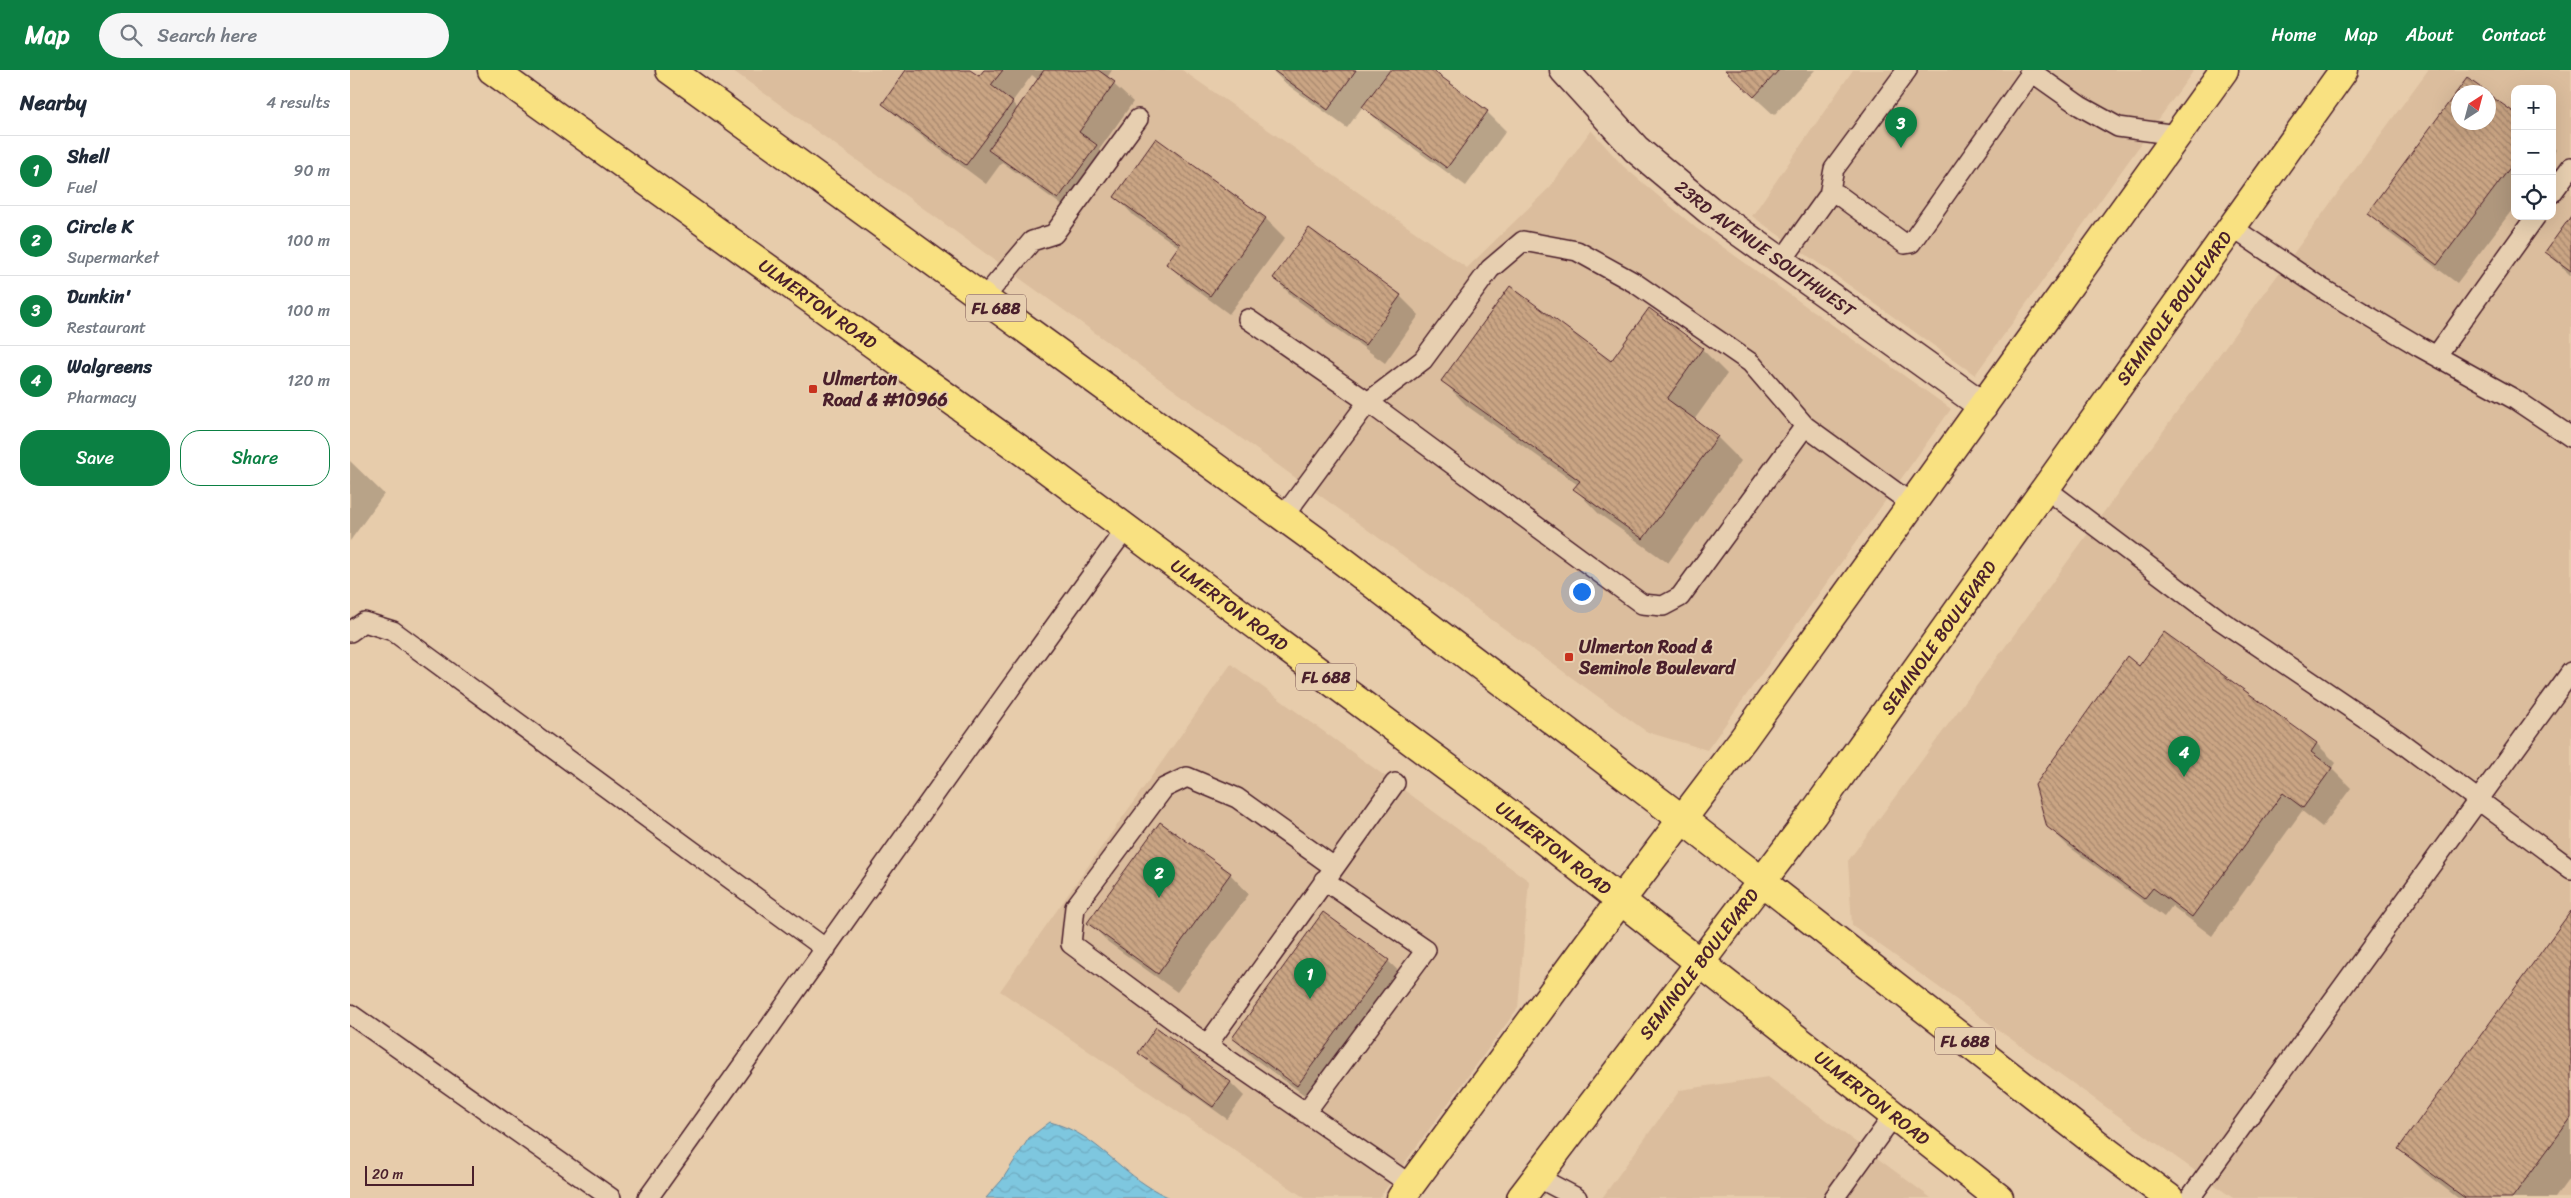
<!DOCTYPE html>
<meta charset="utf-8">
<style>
:root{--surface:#fff;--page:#f6f6f7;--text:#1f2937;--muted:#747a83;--line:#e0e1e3;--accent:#0b8043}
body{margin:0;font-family:Sriracha,sans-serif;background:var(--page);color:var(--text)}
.controls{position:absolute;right:15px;top:15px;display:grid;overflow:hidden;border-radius:10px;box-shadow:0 5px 20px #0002}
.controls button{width:45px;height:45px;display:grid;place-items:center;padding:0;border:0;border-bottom:1px solid var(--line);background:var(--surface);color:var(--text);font:25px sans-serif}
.compass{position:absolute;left:2101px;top:15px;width:45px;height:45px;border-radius:50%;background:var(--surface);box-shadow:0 5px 20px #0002;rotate:36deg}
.scale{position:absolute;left:15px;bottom:12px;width:109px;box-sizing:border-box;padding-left:5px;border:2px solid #4a1f2b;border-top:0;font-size:14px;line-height:18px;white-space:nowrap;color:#4a1f2b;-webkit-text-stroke:4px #e7cfb0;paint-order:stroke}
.you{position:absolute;left:1231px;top:521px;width:18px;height:18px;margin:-12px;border:4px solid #fff;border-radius:50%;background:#1a73e8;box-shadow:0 0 0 8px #1a73e833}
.badge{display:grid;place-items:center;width:32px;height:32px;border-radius:50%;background:var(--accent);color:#fff;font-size:16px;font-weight:700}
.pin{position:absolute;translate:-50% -41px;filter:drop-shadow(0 1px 2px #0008)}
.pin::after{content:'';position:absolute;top:26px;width:18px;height:15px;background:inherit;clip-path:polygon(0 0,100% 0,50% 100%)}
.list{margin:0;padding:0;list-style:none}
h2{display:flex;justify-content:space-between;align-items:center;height:65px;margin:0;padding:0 20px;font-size:21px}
h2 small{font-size:16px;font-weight:400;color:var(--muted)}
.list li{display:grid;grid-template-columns:32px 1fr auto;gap:15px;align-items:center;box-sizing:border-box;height:70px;padding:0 20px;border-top:1px solid var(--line)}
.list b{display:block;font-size:19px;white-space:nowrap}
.list p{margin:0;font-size:16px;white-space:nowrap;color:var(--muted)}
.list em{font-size:16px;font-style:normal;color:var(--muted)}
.actions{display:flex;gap:10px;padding:15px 20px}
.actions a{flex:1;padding:11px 0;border:1px solid var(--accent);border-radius:20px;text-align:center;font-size:18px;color:var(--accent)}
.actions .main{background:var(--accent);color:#fff}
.icon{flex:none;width:28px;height:28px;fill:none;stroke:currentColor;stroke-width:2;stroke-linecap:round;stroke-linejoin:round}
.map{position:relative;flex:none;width:2221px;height:1128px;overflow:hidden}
header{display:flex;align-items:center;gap:30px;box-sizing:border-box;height:70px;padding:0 25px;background:var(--accent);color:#fff}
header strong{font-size:24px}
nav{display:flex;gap:28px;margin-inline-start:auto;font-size:18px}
.search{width:350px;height:45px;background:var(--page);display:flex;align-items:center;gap:12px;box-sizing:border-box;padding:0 18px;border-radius:28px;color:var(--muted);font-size:19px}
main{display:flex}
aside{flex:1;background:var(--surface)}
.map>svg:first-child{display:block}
.built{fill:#dbbd9d;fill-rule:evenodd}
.water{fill:url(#water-waves);stroke:#698497}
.shadow{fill:#0003;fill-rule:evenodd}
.building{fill:url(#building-back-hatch);stroke:#4a1f2b}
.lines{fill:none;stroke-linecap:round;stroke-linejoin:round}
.lane-casing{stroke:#4a1f2b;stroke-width:22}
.street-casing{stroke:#4a1f2b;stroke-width:31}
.primary-casing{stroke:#4a1f2b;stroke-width:31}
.lane{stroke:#e7cfb0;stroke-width:19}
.street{stroke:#e7cfb0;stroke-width:28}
.primary{stroke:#f9e181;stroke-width:28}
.poi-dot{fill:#c8321e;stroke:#e7cfb0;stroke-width:2}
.labels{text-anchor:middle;stroke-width:4;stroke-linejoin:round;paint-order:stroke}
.shield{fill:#e7cfb0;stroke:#795453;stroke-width:1}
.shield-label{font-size:16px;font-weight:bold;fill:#4a1f2b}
.street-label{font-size:18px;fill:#4a1f2b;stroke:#e7cfb0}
.poi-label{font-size:18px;font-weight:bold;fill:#4a1f2b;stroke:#e7cfb0;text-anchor:start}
</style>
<header>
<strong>Map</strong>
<div class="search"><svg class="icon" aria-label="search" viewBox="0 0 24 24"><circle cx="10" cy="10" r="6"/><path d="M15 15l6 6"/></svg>Search here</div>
<nav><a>Home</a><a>Map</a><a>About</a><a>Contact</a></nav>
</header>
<main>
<aside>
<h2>Nearby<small>4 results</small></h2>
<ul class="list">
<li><span class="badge">1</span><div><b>Shell</b><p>Fuel</p></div><em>90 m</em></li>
<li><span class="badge">2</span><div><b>Circle K</b><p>Supermarket</p></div><em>100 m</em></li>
<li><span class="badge">3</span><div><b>Dunkin'</b><p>Restaurant</p></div><em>100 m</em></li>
<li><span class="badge">4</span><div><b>Walgreens</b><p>Pharmacy</p></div><em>120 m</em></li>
</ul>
<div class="actions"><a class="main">Save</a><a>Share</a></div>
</aside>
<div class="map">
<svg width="2221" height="1128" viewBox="0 0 2221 1128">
<defs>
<pattern id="water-waves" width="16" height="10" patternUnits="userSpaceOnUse" patternTransform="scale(1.25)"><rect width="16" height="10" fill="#7ec7df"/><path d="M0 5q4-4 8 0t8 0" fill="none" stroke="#6eaac0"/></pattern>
<pattern id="building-back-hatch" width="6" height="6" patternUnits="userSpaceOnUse" patternTransform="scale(1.25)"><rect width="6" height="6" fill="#caa584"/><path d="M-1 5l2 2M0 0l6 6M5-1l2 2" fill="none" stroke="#a6866c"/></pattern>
</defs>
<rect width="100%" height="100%" fill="#e7ccab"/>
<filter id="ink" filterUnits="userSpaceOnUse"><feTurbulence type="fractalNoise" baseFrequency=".02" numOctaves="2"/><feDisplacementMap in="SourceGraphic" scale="10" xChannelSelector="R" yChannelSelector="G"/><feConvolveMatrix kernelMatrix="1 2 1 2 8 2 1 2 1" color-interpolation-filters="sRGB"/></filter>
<g filter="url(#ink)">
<!-- built -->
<path class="built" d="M382,0H832L1117,198L1200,117L1241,60L1273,96L1346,158L1601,339L1357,680L1297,662Z
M1503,0H1844L1625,305L1402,146Z
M2078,0H2221V1128H1883L1502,855L1498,791ZM2165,19H2202V146H2165ZM2108,22H2138V52H2108Z
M881,594L1179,811L1168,938L1029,1128H955L650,921Z
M1418,1007L1581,1128H1252L1330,1020Z"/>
<!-- water -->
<path class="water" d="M700,1052C742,1063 761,1092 796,1115C803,1120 812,1124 820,1128H636L652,1110L679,1068Z"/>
<!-- shadow -->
<path class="shadow" d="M558,0H618L629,8L635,0H762L757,8L783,32L749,80L765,95L728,147L652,92L636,114L553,52L534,33ZM682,5L688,10L668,39L662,32Z
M922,0H1080L1137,42L1156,61L1116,116L1033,56L1013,36L997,58L934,12Z
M1375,0H1465L1424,45Z
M2117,10L2135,22H2108V52H2138L2165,45V136L2107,213L2038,162L2019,143Z
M806,69L916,149L935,168L879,244L837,213L818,194L829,177L784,146L765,126Z
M2202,76L2206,80L2202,85Z
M2221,148V206L2196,181Z
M959,160L1050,226L1069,245L1035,293L943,227L924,208Z
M1299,240L1352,279L1377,304L1344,350L1367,367L1391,391L1318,493L1249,444L1225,419L1228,415L1117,336L1093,311L1261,293Z
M0,391L34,424L0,471Z
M1814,563L1967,674L1986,693L1982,699L2001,718L1972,757L1952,741L1862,866L1822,836L1814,847L1718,776L1698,756L1789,598Z
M880,804L899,824L827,922L758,872L739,852Z
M2221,843V1106L2205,1128H2108L2075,1103L2050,1078Z
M1038,891L1058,910L967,1034L902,987L883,968Z
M806,959L881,1013L894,1026L877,1049L802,995L789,982Z"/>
<!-- building -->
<path class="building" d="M556,0H620L629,6L634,0H653L641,15L663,32L616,95L532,34Z
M694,0H748L765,12L729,62L747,75L708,129L638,80Z
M923,0H1006L978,40Z
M1040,0H1082L1138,41L1097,98L1012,37Z
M1375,0H1429L1404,27Z
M2117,8L2137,22H2108V52H2138V24L2165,43V91L2087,195L2017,143Z
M806,68L916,148L860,226L816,194L830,174L764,127Z
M2221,146V201L2195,182Z
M959,158L1051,225L1015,275L923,208Z
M1160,216L1261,291L1299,238L1353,278L1317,329L1368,366L1293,469L1223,419L1230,411L1091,311Z
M1814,562L1967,673L1961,682L1982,698L1953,738L1933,723L1842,847L1803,818L1794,829L1697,757L1685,715L1777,586L1789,596Z
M810,752L881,803L808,904L737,853Z
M2221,841V1048L2162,1128H2115L2048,1079Z
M973,842L1039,890L947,1016L882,968Z
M806,957L881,1012L863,1037L788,983Z"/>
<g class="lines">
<!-- lane casing -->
<g class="lane-casing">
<path id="lane" d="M1679,0L1730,36L1768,57L1827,65
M2202,123L2221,97
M1479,125L1484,99L1557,0
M1883,158L1973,219L2070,277L2166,330L2221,367
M1431,192L1479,125L1487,124L1555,174L1561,173L1679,6L1686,4
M633,229L682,171L704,164L788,49
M898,249L1018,332L1073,290L1140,199L1173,171L1227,181L1285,213L1401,293L1455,356
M2087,285L2186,146
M1695,418L1870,550L2049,671L2221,799
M933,447L1018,332L1292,534L1313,536L1330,527L1455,356L1562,434
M0,562L14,552L43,561L476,879
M1045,713L857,975L1061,1115
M0,944L261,1128
M857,975L721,874L725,837L814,718L837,707L887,728L984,797
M955,1043L1076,880L974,810
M1187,1107L1227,1128
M298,1128C458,905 614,679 777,457
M1484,1128L1544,1045
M1840,1128L2221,602"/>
</g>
<!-- street casing -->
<g class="street-casing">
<g id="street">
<path id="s1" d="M1214,0L1286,79L1359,140L1633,336"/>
</g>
</g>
<!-- primary casing -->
<g class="primary-casing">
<g id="primary">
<path id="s2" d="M142,0L679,386L1185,763L1649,1128"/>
<path d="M320,0L972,475L1332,749L1760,1084L1819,1128"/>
<path d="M1051,1128L1240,871L1393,669L1874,0"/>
<path id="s3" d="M1171,1128L1463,744L1994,0"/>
</g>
</g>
<!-- lane -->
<use href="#lane" class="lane"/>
<!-- street -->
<use href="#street" class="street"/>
<!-- primary -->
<use href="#primary" class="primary"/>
</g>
</g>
<!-- markers -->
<g class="poi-dot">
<rect x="458" y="314" width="10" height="10" rx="2.5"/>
<rect x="1214" y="582" width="10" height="10" rx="2.5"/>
</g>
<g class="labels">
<!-- shield labels -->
<g class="shield">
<rect x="616" y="224.5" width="60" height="27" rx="4"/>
<rect x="946" y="593.5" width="60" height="27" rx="4"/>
<rect x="1585" y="957.5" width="60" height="27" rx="4"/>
</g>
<g class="shield-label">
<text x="646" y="244">FL 688</text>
<text x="976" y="613">FL 688</text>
<text x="1615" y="977">FL 688</text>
</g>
<!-- street labels -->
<g class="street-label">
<text dy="6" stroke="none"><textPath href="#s1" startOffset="270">23RD AVENUE SOUTHWEST</textPath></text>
<text dy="6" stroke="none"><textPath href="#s2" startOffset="401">ULMERTON ROAD</textPath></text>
<text dy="6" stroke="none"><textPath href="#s3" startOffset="1104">SEMINOLE BOULEVARD</textPath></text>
<text dy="6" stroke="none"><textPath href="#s2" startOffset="911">ULMERTON ROAD</textPath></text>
<text dy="6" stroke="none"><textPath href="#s3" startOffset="699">SEMINOLE BOULEVARD</textPath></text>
<text dy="6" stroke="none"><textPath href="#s2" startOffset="1316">ULMERTON ROAD</textPath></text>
<text dy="6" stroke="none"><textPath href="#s3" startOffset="294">SEMINOLE BOULEVARD</textPath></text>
<text dy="6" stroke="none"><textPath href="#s2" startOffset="1721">ULMERTON ROAD</textPath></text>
</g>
<!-- poi labels -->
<g class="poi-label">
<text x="473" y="315">Ulmerton<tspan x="473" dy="21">Road &amp; #10966</tspan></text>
<text x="1229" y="583">Ulmerton Road &amp;<tspan x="1229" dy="21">Seminole Boulevard</tspan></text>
</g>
</g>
</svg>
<div class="controls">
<button>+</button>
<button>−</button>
<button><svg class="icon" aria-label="locate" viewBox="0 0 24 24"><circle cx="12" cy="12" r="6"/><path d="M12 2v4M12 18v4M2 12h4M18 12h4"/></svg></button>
</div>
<svg class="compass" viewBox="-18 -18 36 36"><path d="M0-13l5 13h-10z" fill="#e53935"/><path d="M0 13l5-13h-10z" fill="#747a83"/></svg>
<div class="scale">20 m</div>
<div class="you"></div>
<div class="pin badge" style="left:960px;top:929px">1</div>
<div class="pin badge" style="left:809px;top:828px">2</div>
<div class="pin badge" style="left:1551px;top:78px">3</div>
<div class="pin badge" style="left:1834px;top:707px">4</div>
</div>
</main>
